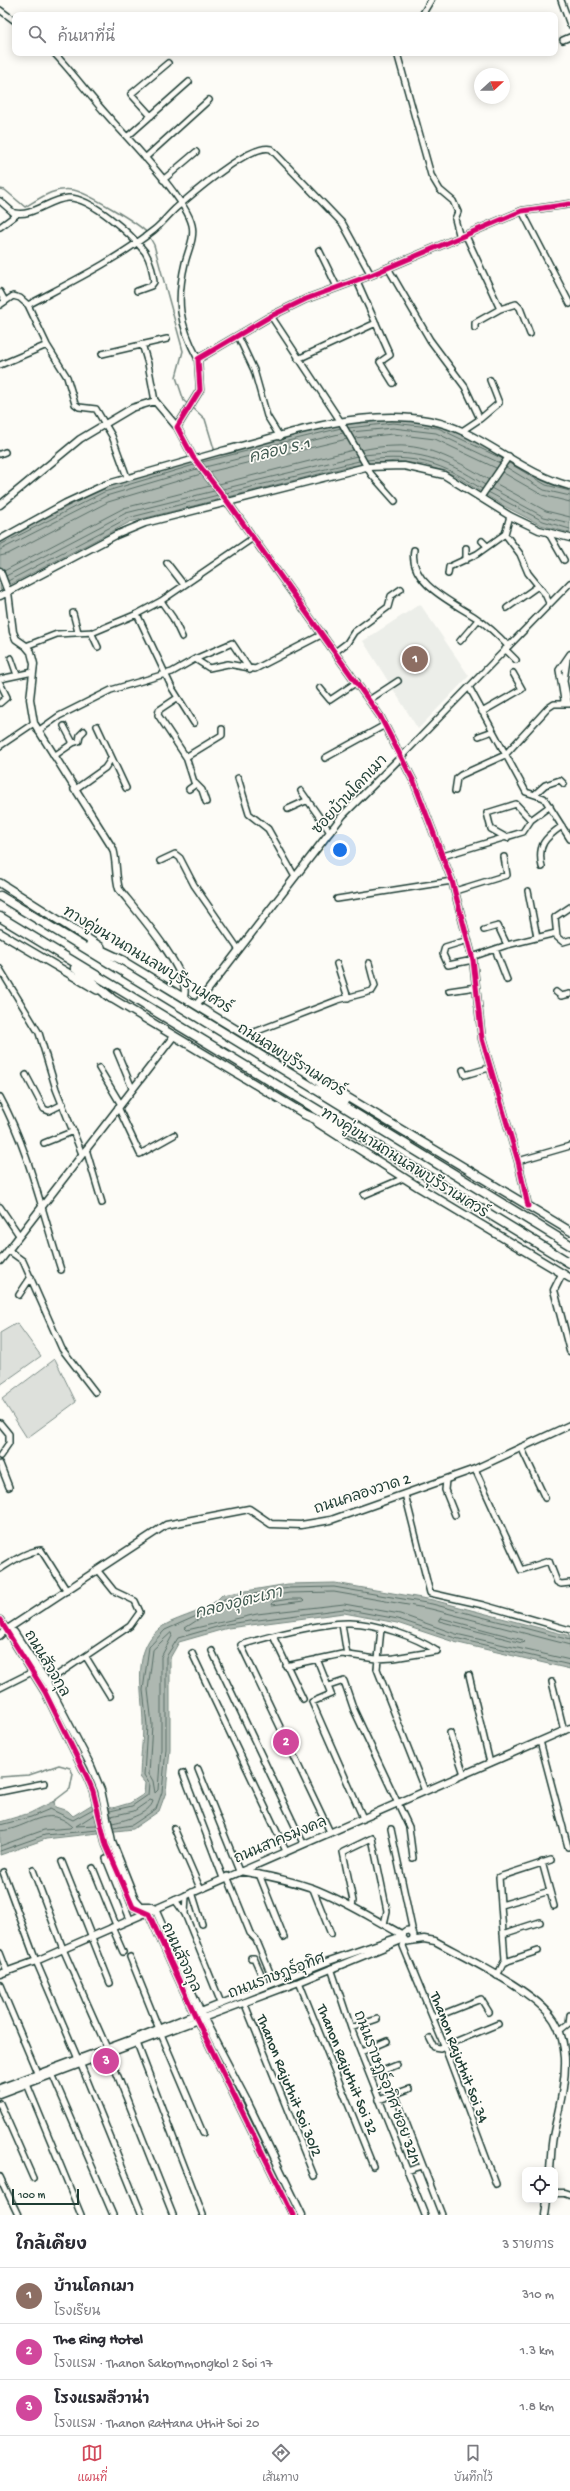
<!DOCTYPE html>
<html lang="th">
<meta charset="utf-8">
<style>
:root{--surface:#fff;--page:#f2f2f3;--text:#2b2b33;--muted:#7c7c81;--line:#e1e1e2;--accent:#d1495b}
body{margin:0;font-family:"Gochi Hand","Playpen Sans Thai",sans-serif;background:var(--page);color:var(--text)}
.controls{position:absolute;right:12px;bottom:12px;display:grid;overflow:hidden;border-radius:8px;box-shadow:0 2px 10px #0003}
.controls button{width:36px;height:36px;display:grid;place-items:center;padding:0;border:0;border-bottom:1px solid var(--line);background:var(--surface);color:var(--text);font:20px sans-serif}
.compass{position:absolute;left:474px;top:68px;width:36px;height:36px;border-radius:50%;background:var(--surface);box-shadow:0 2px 10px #0003;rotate:69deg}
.scale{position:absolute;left:12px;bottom:10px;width:67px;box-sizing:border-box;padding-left:4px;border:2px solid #1f3d34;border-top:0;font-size:11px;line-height:14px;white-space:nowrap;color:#1f3d34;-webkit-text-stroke:3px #fdfcf7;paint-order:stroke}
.you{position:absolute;left:340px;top:850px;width:14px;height:14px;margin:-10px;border:3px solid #fff;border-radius:50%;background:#1a73e8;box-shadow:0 0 0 6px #1a73e833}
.badge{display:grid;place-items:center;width:26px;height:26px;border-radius:50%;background:var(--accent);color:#fff;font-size:13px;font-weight:700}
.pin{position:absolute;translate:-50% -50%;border:2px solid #fff;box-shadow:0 1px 4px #0006}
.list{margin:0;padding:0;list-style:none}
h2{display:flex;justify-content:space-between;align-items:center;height:52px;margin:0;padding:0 16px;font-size:17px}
h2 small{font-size:13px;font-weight:400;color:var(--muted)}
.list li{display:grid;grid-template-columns:26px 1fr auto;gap:12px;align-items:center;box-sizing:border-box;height:56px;padding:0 16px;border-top:1px solid var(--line)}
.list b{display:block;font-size:15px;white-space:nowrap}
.list p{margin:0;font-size:13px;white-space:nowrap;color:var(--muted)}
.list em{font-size:13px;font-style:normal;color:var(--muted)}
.icon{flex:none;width:22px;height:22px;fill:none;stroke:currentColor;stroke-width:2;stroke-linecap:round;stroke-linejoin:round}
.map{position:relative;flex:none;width:570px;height:2215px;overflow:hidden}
.search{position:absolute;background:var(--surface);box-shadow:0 2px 10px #0003;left:12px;right:12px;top:12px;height:44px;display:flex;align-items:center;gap:10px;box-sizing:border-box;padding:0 14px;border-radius:8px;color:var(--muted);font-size:15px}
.sheet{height:220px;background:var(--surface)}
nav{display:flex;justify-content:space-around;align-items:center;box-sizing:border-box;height:56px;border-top:1px solid var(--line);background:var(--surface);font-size:11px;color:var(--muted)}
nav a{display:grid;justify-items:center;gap:2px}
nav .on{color:var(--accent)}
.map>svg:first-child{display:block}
.built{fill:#eceee9}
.green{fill:#dde0db;stroke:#7e8e88}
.water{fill:#aeb8b1;stroke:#75877f}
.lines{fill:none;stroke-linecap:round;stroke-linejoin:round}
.shore{stroke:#586e66;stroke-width:1}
.stream{stroke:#75877f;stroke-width:1.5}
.minor-casing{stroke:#1f3d34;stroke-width:8}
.tertiary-casing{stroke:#1f3d34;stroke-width:9}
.secondary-casing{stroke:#1f3d34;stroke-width:10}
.primary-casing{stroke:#1f3d34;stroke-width:11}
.minor{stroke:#fdfcf7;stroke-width:5}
.tertiary{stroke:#fdfcf7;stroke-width:6}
.secondary{stroke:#fdfcf7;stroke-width:7}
.primary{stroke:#fdfcf7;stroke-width:8}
.cycleway-casing{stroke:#fdfcf7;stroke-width:8}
.cycleway{stroke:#d6006c;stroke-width:5}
.labels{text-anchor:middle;stroke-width:3.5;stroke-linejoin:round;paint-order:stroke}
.street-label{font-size:15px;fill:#1f3d34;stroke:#fdfcf7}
.water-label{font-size:16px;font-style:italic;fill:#435c53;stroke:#fdfcf7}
</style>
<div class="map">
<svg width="570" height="2215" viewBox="0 0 570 2215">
<rect width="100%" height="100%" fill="#fdfcf7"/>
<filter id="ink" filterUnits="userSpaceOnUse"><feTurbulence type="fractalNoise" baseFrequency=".025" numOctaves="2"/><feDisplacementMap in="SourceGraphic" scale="8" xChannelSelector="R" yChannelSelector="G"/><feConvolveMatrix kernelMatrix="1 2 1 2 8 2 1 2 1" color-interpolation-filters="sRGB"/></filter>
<g filter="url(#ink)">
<!-- built -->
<path class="built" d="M420,604L469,676L418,729L363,641Z"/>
<!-- green -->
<path class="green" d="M17,1323L41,1356L0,1385V1333Z
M55,1359L76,1402L27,1438L2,1399Z"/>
<!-- water -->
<path class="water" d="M393,419C408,421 426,420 440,424C486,439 523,475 570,487V533L541,525L502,505L454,475L425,465L396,461L350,466L130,522L0,590V542L103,488L216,454L338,425Z
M335,1583L433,1600L570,1636V1669L454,1642L397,1623L344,1613L228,1628L179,1642L170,1658V1750L166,1792L159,1811L133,1829L46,1839L0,1855V1822L30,1813L54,1801L55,1807L68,1811L73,1816L91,1805L113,1808L130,1803L144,1794L145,1783L140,1777C140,1759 143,1742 143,1725C143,1692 130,1648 163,1626C182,1615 208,1612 222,1595L288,1584Z"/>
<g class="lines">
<!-- shore -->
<path class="shore" d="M348,428L393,423L438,428L503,459
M351,432L393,428L436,433L500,463
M354,438L393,434L435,439L496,468
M361,450C372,448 383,446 395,446C428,444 461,463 489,480
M364,455C417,449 441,457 485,485
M367,460C416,454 441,463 482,489
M202,462L341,428
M509,463L546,485L570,491
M205,467L343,433
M506,467L544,490L570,496
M209,472L347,439
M502,472L542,495L570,502
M495,483L546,511L570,517
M219,484L353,450
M491,488L544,517L570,523
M223,489L357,456
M488,492L543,521L570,529
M226,493L359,461
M0,545L104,492L194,465
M0,550L106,496L197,469
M0,556L8,554L108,502L201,474
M4,571L124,508L210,486
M6,576L126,513L214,491
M8,581L128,518L218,495
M290,1599H302L304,1601L272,1605L273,1602Z
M441,1618L523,1640L525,1642L522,1643L439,1621Z
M171,1633L172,1636L161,1657V1749L158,1790L155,1793L153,1781L149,1774L152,1724L148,1690L153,1650Z
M570,1645L431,1609L334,1592L289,1593L227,1604L219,1611L199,1619L185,1628L187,1630L257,1614L344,1604L400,1614L456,1634L570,1660
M110,1811L132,1806L148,1795L149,1783L144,1775L147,1725L143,1690L149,1647L165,1630L217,1607L224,1599L289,1588L334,1587L432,1604L570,1640
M95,1814L76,1826L97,1825
M111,1816L134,1811L150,1800L153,1801C150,1814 123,1821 112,1823
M0,1825L31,1817L50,1809L73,1820L93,1809
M113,1828L132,1825L156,1809L162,1792L166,1749V1657L178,1638L227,1624L344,1609L398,1619L455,1638L570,1665
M0,1831C28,1829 47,1803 72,1826L70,1828L44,1830L0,1846
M0,1851L45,1835L98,1830"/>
<!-- stream -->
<path class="stream" d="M0,189L5,190L25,207C40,198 54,187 73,190C84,191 140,224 147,233
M149,236L154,245L183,351L176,377L184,401L189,405
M192,407L205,419L215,452
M0,1777L29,1775L59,1765L70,1768L73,1774L70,1789L53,1802"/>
<!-- minor casing -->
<g class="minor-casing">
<path id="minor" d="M561,0L570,25
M0,10L15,21
M422,15L431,0
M563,40L570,37
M54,53C73,73 89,95 107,115C127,138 186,198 192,225C195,238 188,250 185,263C176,301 179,324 198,359
M397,53L431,175L440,190L453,201L458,212L455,219L460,238
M151,116L131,94L168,63
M127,137L189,82
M145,158L209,100
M163,180L196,152
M0,201L16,215L0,227
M522,211L570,304
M15,213C32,217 50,199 68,198C91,197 132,235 145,252C150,260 153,273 154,282L151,286L137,291
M466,236L500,309
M319,250L337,287
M388,268L430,340L465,387L480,419L462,431
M357,281L390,355L380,362L393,383
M0,292L5,301
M0,305L13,296L20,298L28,305L47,345L67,377L75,404L79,407L96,409L112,436L127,477
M28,305C71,282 115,261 154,230C164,222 171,211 182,203C197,190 252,143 271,149L343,224L371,275
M271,316L341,422L371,474L395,501
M475,328V323L500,309L516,304L520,308L530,334
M238,336L254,370L267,416L280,437
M142,344L148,364L155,401
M102,354L167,339
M298,359L376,323
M0,365L47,345
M480,419L499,403L490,380
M0,454L5,452
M481,497L509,456
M510,516L505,534L520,554L528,573L545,594L549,603
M548,532L564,560
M0,539L65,503L106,484L222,451
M482,541L487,546
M414,550C408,583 452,602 475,617C487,625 498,635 508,646
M466,560V548
M167,563L184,585
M448,574L449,567L477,554L505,534
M161,601L173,618L182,637
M507,608L538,586
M73,613L78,632
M137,614L172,688L194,723
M91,632L98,647
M460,641L478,620
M26,646L57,634L94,632L137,614L161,601L253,538
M505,649L516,660
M335,652L347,643L354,632L388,607L391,596L401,589
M11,658L17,675
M195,659L232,643L250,670
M567,660L564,681L568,701
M0,679L33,672
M0,683L7,697L0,703
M469,687L526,792L544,798L570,839
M320,688L330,700L357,682
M177,698L159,710L158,715L186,757L194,782L202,790L206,802
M369,700L398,681
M563,704L564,700L559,670L570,654
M482,712L522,689L513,673
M97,726L126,788
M38,731L59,716L111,690L172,672L195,659L209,668L228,664L255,669L323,634
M479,736L493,731
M73,743L79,741L80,735L84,731
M0,746L34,723
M54,756L73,743L64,726
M186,757L222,735V729
M401,757L570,583
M325,758L385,725
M238,778L249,814L268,829L295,877
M189,789L196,784
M74,790L105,768L111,759
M301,791L330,832
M455,791L457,778L461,775L505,755L548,708L554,704H570
M535,794L545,785L560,780L564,784
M288,809L308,800
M507,838L491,829L487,813L516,804L531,820
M443,856L523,832L531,820L550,806
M160,861L175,854L180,858L194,885L239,950
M542,867C537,845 545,838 562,826
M455,891L507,875L504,857
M528,891L537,937
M337,899L452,881
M570,907L555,917L557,937L563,942L570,940
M484,930L498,926L507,945
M468,940L445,947L443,954L448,965L473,960
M495,949L507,980
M472,957L507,945L556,933
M337,964L348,998
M0,969L39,1033L56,1089L82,1154
M449,991L476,987
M556,992L561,996L570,994
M247,1035L338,1000L372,991L375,986L369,963
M117,1052L132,1088
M99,1068L120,1103
M463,1070L465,1075L489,1068
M26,1075L44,1109L49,1111L63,1104
M0,1097C29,1150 42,1212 61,1270
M118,1107L140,1154L174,1135
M44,1143L74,1131
M86,1149L102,1203
M518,1161L570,1146
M364,1195L404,1178
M0,1207L19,1235
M8,1250L23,1261L62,1349L95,1392
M19,1295L31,1277
M0,1423L9,1434V1443L0,1456
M521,1447L545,1498
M0,1464L9,1487
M475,1469L521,1570L549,1561L557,1582L561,1584L570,1583
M446,1480L445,1490L455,1515
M405,1494L430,1593L483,1605L570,1630
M0,1569C13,1561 25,1552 41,1550L67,1591
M342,1624L347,1655
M381,1629L377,1669L425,1791
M0,1636L6,1630
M273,1636L303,1699
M212,1651L303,1843
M192,1653L286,1851
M86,1657L110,1696
M317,1659L331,1694L312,1702L363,1818
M286,1666L342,1654L376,1659L394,1658L437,1651
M469,1675L490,1763
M47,1682L130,1626L140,1612L135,1601L114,1591L98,1571
M552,1682L564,1731
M329,1686L344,1681L354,1710L409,1827L413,1858
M0,1688L32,1672
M450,1733L464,1774
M540,1741L568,1847
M198,1769L239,1871
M183,1773L223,1878
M0,1792L45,1783
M174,1828L200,1888
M391,1829L412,1928L409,1931
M330,1832L241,1645C266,1637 324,1622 350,1623C378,1624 414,1636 437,1651
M106,1859L130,1919
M62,1862L110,1983
M542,1862L554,1906
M93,1868L116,1925
M33,1870L63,1949L107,2048
M3,1872L36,1961L78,2059
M259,1874L284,1937
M227,1876L250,1933L256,1939L274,1982
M313,1889L331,1934
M192,1892L202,1924
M175,1900L185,1914L221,2003
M501,1905L550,1891
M352,1906L353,1901L343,1852L372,1838L387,1911L384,1924
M185,1914L186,1895
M112,1927L123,1952
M503,1934L540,1922
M405,1940L403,1946L444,2045L496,2184
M0,1953L7,1971
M130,1957L159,2029
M251,1958H254L266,1985
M505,1962L538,1951
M331,1968L351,2028L425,2215
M497,1976L505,1960L499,1877L551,1860
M299,1982L373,2166
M0,1985L38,2075
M244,2002L314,2176
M433,2018L481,1999L489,2012
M351,2028L377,2019
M559,2031L569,2023L570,2015
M161,2034L203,2133
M430,2039L434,2047L440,2048L498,2024
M137,2043L203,2215
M361,2052L387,2041
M109,2054L173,2215
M81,2065L142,2215
M53,2076L113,2215
M370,2076L397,2065
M27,2084L81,2215
M395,2094L442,2215
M379,2100L409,2089
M0,2103L33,2178
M407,2171L422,2166
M0,2177L18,2215"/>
</g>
<!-- tertiary casing -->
<g class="tertiary-casing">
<path id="tertiary" d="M222,451C294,433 390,397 462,431C498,448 531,476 570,486
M0,505L80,439L132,408L155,401L177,427
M0,571L8,592L13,632L16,639L26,646L31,652L34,664L30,699L34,723L113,849C117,862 115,875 119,889C134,908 192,973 184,996
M0,596L116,535L145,523L366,467L404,466L444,475L510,516L539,530L570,538
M197,1004L343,815L401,757
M528,1206L518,1161L482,1039L473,960L452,881L414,782L380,716L227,501L193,457L177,427L200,390L198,359L271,316L306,299L371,275L522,211L570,204
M0,1261L173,1037
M562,1274L554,1290L570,1351
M0,1620L45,1692L87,1777L93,1791L106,1845L133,1907L149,1914L197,2020L293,2215
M6,1630L14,1632L47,1682L91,1766L101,1790L112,1841L135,1899L141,1906H149L155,1909L203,2017L247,2101L302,2215
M6,1630L166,1525L249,1509L271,1524L301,1525L331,1520L475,1469L570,1425
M240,1871C264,1875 289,1880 312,1888C344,1900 373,1919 403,1935
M402.5 1936a5.5 5.5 0 1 1 11 0a5.5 5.5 0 1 1-11 0Z
M410,1941L424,1939L435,1941C467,1959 534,1990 554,2020C561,2031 564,2045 565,2058C566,2085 558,2111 553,2137C551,2147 551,2159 550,2170
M0,1974L36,1961L570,1728
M0,2088L143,2035L329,1961L402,1936
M0,2094L299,1982L404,1939
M555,2193H564L570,2195
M545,2215L547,2200"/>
</g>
<!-- secondary casing -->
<g class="secondary-casing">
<path id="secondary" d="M0,883L101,947
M0,933L97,990
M120,959L316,1078
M106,995L308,1116
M332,1088L570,1231
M318,1123L420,1188L570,1278"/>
</g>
<!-- primary casing -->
<g class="primary-casing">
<path id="primary" d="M0,896L570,1245
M0,917L570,1263
M90,945L124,961
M75,968L111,998
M312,1076L344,1101
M304,1114L343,1131"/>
</g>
<!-- minor -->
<use href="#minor" class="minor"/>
<!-- tertiary -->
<use href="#tertiary" class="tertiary"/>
<!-- secondary -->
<use href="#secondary" class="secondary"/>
<!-- primary -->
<use href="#primary" class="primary"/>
<!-- cycleway casing -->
<g class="cycleway-casing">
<path id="cycleway" d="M528,1206L518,1161L482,1039L473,960L452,881L414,782L380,716L227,501L193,457L177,427L200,390L198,359L271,316L306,299L371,275L522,211L570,204
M0,1620L45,1692L87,1777L93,1791L106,1845L133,1907L149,1914L197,2020L293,2215"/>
</g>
<!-- cycleway -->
<use href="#cycleway" class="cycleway"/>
</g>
</g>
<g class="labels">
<!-- street labels -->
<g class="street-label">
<text transform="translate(349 794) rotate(-47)" y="5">ซอยบ้านโคกเมา</text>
<text transform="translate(148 959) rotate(31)" y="5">ทางคู่ขนานถนนลพบุรีราเมศวร์</text>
<text transform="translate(292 1059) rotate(32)" y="5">ถนนลพบุรีราเมศวร์</text>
<text transform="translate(405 1162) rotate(32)" y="5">ทางคู่ขนานถนนลพบุรีราเมศวร์</text>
<text transform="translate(362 1493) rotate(-18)" y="5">ถนนคลองวาด 2</text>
<text transform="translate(48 1663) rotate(59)" y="5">ถนนสัจจกุล</text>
<text transform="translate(280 1839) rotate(-23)" y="5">ถนนสาครมงคล</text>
<text transform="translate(182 1957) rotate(65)" y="5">ถนนสัจจกุล</text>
<text transform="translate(276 1975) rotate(-21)" y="5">ถนนราษฏร์อุทิศ</text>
<text transform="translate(460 2057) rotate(69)" y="5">Thanon Rajuthit Soi 34</text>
<text transform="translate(348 2069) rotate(68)" y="5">Thanon Rajuthit Soi 32</text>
<text transform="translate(290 2085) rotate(68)" y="5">Thanon Rajuthit Soi 30/2</text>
<text transform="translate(388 2087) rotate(69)" y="5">ถนนราษฎร์อุทิศ ซอย 32/1</text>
</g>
<!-- water labels -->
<g class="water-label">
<text transform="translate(279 449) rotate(-14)" y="6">คลอง ร.1</text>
<text transform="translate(238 1601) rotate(-14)" y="6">คลองอุ่ตะเภา</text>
</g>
</g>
</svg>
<div class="controls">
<button><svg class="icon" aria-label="locate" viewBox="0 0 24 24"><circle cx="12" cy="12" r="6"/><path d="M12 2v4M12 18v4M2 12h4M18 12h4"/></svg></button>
</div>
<svg class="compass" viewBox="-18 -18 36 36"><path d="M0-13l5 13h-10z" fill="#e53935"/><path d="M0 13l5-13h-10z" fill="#7c7c81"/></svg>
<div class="scale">100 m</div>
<div class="you"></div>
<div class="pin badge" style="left:415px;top:659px;background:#8d6e63">1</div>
<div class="pin badge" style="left:286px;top:1742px;background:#d1479c">2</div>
<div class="pin badge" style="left:106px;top:2061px;background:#d1479c">3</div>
<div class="search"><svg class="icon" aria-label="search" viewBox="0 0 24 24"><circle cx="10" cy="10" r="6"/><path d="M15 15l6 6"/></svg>ค้นหาที่นี่</div>
</div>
<section class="sheet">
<h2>ใกล้เคียง<small>3 รายการ</small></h2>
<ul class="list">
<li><span class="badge" style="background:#8d6e63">1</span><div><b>บ้านโคกเมา</b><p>โรงเรียน</p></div><em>310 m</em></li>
<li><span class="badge" style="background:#d1479c">2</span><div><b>The Ring Hotel</b><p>โรงแรม · Thanon Sakornmongkol 2 Soi 17</p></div><em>1.3 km</em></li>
<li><span class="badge" style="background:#d1479c">3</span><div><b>โรงแรมลีวาน่า</b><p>โรงแรม · Thanon Rattana Uthit Soi 20</p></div><em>1.8 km</em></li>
</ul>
</section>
<nav>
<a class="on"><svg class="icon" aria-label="map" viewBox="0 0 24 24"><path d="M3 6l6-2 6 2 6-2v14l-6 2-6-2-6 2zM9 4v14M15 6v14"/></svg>แผนที่</a>
<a><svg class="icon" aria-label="directions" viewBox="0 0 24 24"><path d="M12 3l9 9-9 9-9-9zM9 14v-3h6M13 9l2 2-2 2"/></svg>เส้นทาง</a>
<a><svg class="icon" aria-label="saved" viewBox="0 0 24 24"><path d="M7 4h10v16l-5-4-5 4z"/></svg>บันทึกไว้</a>
</nav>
